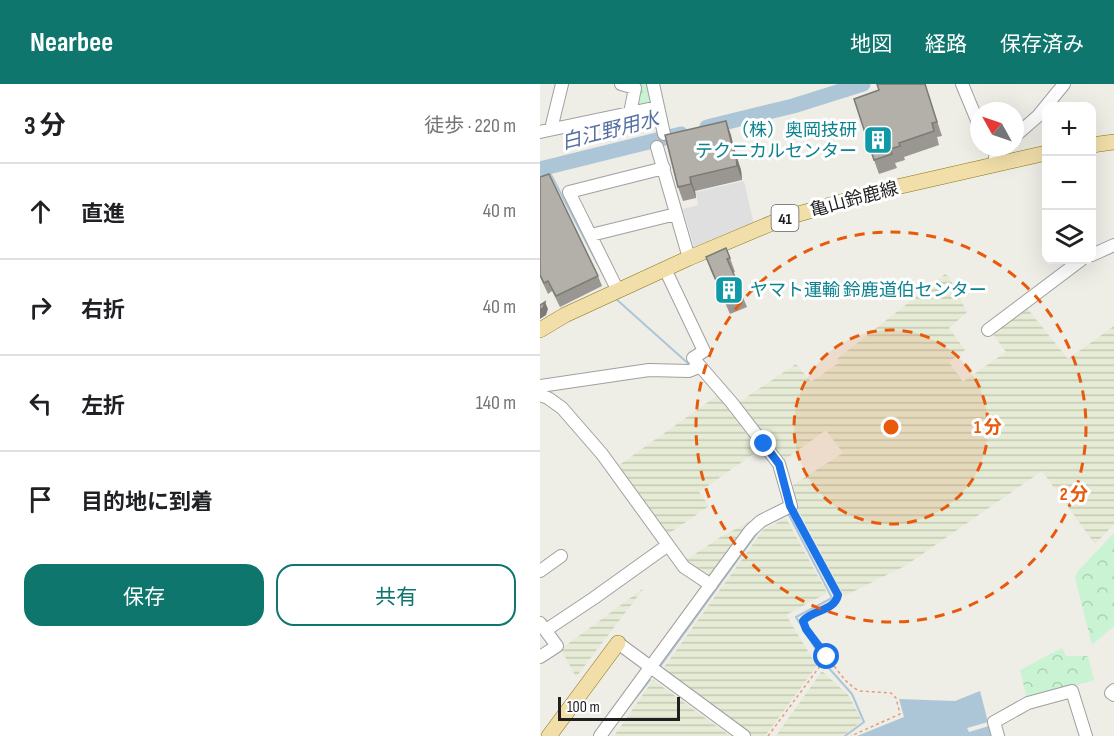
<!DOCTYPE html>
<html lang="ja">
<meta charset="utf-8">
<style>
:root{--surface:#fff;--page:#f6f6f6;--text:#202124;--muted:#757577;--line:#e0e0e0;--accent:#0f766e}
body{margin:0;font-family:"Sofia Sans Condensed","Noto Sans JP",sans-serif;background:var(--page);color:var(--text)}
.controls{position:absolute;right:18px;top:18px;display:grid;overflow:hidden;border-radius:12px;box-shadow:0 6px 24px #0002}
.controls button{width:54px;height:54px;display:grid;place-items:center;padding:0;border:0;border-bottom:2px solid var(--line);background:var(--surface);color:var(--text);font:30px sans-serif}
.compass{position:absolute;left:430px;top:18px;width:54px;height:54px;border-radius:50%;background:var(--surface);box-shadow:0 6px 24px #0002;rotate:310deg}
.scale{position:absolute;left:18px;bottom:15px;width:122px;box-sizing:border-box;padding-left:6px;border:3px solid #1f1f1f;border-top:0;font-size:16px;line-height:21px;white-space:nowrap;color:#1f1f1f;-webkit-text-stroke:4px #fff;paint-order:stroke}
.stop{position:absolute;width:18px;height:18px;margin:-14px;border:4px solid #1a73e8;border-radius:50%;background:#fff}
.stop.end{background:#1a73e8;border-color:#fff;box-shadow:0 2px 6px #0008}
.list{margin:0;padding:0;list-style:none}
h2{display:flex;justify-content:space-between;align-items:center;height:78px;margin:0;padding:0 24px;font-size:26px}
h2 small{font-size:20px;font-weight:400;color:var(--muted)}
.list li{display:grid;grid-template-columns:39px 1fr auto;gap:18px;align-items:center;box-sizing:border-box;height:96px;padding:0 24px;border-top:2px solid var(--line)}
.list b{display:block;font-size:22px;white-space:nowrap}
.list em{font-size:20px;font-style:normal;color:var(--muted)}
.actions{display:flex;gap:12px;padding:18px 24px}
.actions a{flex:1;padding:14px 0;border:2px solid var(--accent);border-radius:18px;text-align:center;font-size:21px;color:var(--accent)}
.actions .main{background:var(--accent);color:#fff}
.icon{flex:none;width:33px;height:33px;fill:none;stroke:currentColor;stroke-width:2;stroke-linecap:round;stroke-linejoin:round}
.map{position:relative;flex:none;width:574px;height:652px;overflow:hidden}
header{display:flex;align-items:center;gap:36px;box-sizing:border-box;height:84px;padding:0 30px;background:var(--accent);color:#fff}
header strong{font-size:28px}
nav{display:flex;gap:33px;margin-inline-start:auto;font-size:21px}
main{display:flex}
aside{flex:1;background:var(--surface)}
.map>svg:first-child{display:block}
.farmland{fill:url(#farmland-rules)}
.park{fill:url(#park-crowns)}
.parking{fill:#dfdfdf}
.water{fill:#acc6d7}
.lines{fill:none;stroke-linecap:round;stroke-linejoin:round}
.stream{stroke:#acc6d7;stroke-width:2}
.river{stroke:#acc6d7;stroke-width:15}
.minor-casing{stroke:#a0a0a0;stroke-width:14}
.major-casing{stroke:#887512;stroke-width:16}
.path{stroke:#e99a7c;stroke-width:1.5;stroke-dasharray:3 3;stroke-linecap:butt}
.minor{stroke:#fff;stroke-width:12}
.major{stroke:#f1dea9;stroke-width:15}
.wall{fill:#9a9691}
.shaded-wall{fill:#7d7a76}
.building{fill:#b3afa9;stroke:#7d7a76;stroke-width:1.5}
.route{stroke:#1a73e8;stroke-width:8}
.ring{fill:none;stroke:#e8590c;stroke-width:3;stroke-dasharray:10 8}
.labels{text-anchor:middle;stroke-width:6;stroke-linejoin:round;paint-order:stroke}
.shield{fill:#fff;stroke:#626262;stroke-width:1.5}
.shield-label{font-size:16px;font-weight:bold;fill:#1f1f1f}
.culture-label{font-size:18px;fill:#0d838f;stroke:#fff;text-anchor:end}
.street-label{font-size:18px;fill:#1f1f1f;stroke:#fff}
.water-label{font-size:20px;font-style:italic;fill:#5670a3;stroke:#fff}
.centre{fill:#e8590c;stroke:#fff;stroke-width:3}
.ring-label{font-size:18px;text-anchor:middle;font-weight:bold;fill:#e8590c;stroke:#fff;stroke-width:6;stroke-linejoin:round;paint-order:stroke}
</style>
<header>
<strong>Nearbee</strong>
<nav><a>地図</a><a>経路</a><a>保存済み</a></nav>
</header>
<main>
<aside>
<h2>3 分<small>徒歩 · 220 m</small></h2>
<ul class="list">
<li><svg class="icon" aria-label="ahead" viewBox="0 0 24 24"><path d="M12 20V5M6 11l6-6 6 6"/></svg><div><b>直進</b></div><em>40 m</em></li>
<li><svg class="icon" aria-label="right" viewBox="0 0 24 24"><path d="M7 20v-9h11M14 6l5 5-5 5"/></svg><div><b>右折</b></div><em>40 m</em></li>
<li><svg class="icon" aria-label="left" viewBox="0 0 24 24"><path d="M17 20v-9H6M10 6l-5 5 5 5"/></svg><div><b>左折</b></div><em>140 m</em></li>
<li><svg class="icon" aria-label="arrive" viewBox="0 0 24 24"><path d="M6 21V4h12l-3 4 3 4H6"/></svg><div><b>目的地に到着</b></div></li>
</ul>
<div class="actions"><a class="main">保存</a><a>共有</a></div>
</aside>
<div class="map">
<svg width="574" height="652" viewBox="0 0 574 652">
<defs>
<pattern id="farmland-rules" width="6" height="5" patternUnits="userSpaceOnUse" patternTransform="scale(1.5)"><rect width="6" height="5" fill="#e5ebd4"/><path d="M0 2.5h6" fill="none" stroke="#c4c9b6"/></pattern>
<pattern id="park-crowns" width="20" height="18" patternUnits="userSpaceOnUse" patternTransform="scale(1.5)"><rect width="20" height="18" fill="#c9f3d3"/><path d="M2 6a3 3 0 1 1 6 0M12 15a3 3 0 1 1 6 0" fill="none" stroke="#acd0b5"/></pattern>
</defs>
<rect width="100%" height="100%" fill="#eeede6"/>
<!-- farmland -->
<path class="farmland" d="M405,190L409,193L427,228L409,244L425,266L409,278L423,298L466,268L452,249L486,223L528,275L574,242V440L555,460L502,387L365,482L304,512L250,411L253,401L303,369L286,346L243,377L199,318L256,280L271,298L300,278L297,275Z
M178,311L219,366L159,408L169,422L127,451L75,384Z
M246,434L287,509L246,531L277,582L225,652H212L122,586L223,446Z
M213,436L172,494L146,476L182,452Z
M104,504L36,593L21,565Z
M282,587L309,612L322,637L303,652H236Z
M113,596L190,652H74Z"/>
<!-- park -->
<path class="park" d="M102,0H110L114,14L110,20L98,23L94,20L98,1Z
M574,449V542L552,561L535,494L538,487Z
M522,564L526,572H548L554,596L487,615L480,586Z"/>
<!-- parking -->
<path class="parking" d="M204,97L214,141L155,166L143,125L158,121L156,108Z"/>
<!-- water -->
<path class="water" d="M440,607L448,638L427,644L429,648L449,642L451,652H317L364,633L359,615L415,617Z"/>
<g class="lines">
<!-- stream -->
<path class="stream" d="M7,83L67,198
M75,214L151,282
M248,429L292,514L256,533L280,572
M240,434L248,430
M287,582L312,610L324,638L305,652
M119,584L220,445
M74,642L110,596"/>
<!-- river -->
<path class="river" d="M167,43L253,22L323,0
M0,85L141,50"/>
<!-- minor casing -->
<g class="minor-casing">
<path id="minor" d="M81,0L95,4L90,29
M113,0L124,50
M422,0L439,41
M11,45L22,0
M0,48L118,23
M475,52L498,32L524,0
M117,63L149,174
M454,81L456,67L461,63
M51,151L136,130
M552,171L574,161
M78,207L29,108L124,84
M448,246L541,176
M0,302L109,286L149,287L159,283
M0,311L8,314L22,324L62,370L144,483L171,501
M0,487L21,472
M0,539L17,562L0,573
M6,546L54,514L128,461
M78,559L204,652
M574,606L571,609L574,611
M60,652L210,447L221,437L251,422L239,380L192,319L153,274L164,267L125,185
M458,652L454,638L488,619L532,607L546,652"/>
</g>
<!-- major casing -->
<g class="major-casing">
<path id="major" d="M552,61L574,58
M0,246L25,231L149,174L244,134L348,105L506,69
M9,652L78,559"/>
</g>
<!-- path -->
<path class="path" d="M255,430L298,511C294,528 273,525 263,537L264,540L287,573L305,596L314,604L320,607L351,609L356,614L360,630L311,652
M228,652L286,574"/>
<!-- minor -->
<use href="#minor" class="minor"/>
<!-- major -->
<use href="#major" class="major"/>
</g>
<!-- wall -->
<path class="wall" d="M337,0H385L402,52L397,53L399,61L364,73L365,76L355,79L357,84L339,90L334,76L339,6Z
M186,37L201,86L202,96L155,107L156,114L143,117L138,103Z
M0,93L58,192L62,202L20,223L12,207L8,210L0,193Z
M166,173L190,174L195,188L193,189L207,223L190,230L171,187Z"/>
<!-- shaded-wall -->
<path class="shaded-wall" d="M186,37L191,51L196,73V72L201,86L202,96L197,82Z
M150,93L155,107L156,114L151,100Z
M5,218L8,225L6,231L0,235V226Z"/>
<!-- building -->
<path class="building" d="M337,0H385L397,38L392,39L394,47L359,59L360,62L350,65L352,70L334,76L314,15L339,6Z
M186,37L195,73L196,72L197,82L150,93L151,100L138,103L125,51Z
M9,90L58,192L16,212L8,197L4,199L0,191V93Z
M186,164L190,174L187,175L202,209L185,217L166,173Z
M5,218L3,224L0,226V221Z"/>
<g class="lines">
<!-- route -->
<path class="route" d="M224,360L239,380L250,422L298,511C294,528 273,525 263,537L266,545L287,573"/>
</g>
<!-- distance rings -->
<circle cx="351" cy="343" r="97" fill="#e8590c" fill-opacity=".12"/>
<g class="ring">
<circle cx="351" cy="343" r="97"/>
<circle cx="351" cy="343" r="195"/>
</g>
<!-- icons -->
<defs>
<g id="building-square" transform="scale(1.5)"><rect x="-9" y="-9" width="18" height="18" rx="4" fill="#0f9aa8" stroke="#fff"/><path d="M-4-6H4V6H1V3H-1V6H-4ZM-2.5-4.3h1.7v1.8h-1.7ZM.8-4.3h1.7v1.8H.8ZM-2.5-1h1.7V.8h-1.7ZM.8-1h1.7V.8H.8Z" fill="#fff"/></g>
</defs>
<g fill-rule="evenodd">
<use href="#building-square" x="338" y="56"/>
<use href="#building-square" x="189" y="206"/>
</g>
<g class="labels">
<!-- shield labels -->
<rect class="shield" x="231.5" y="121" width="27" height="26" rx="4.5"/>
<g class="shield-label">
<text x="245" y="140">41</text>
</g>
<!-- culture labels -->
<g class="culture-label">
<text x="317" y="52">（株）奥岡技研<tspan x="317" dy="21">テクニカルセンター</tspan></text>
<text x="210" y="212" text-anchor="start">ヤマト運輸 鈴鹿道伯センター</text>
</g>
<!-- street labels -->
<g class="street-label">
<text transform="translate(314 115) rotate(-15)" y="6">亀山鈴鹿線</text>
</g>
<!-- water labels -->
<g class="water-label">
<text transform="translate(70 46) rotate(-14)" y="7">白江野用水</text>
</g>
</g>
<circle cx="351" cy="343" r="9" class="centre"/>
<g class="ring-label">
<text x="448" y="349">1 分</text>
<text x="534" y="416">2 分</text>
</g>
</svg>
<div class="controls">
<button>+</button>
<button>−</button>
<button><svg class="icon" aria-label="layers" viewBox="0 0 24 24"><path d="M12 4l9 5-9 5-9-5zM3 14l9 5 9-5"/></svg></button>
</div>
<svg class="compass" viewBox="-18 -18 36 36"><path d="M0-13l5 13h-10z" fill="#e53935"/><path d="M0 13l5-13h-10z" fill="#757577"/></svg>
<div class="scale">100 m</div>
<div class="stop" style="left:287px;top:573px"></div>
<div class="stop end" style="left:224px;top:360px"></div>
</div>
</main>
